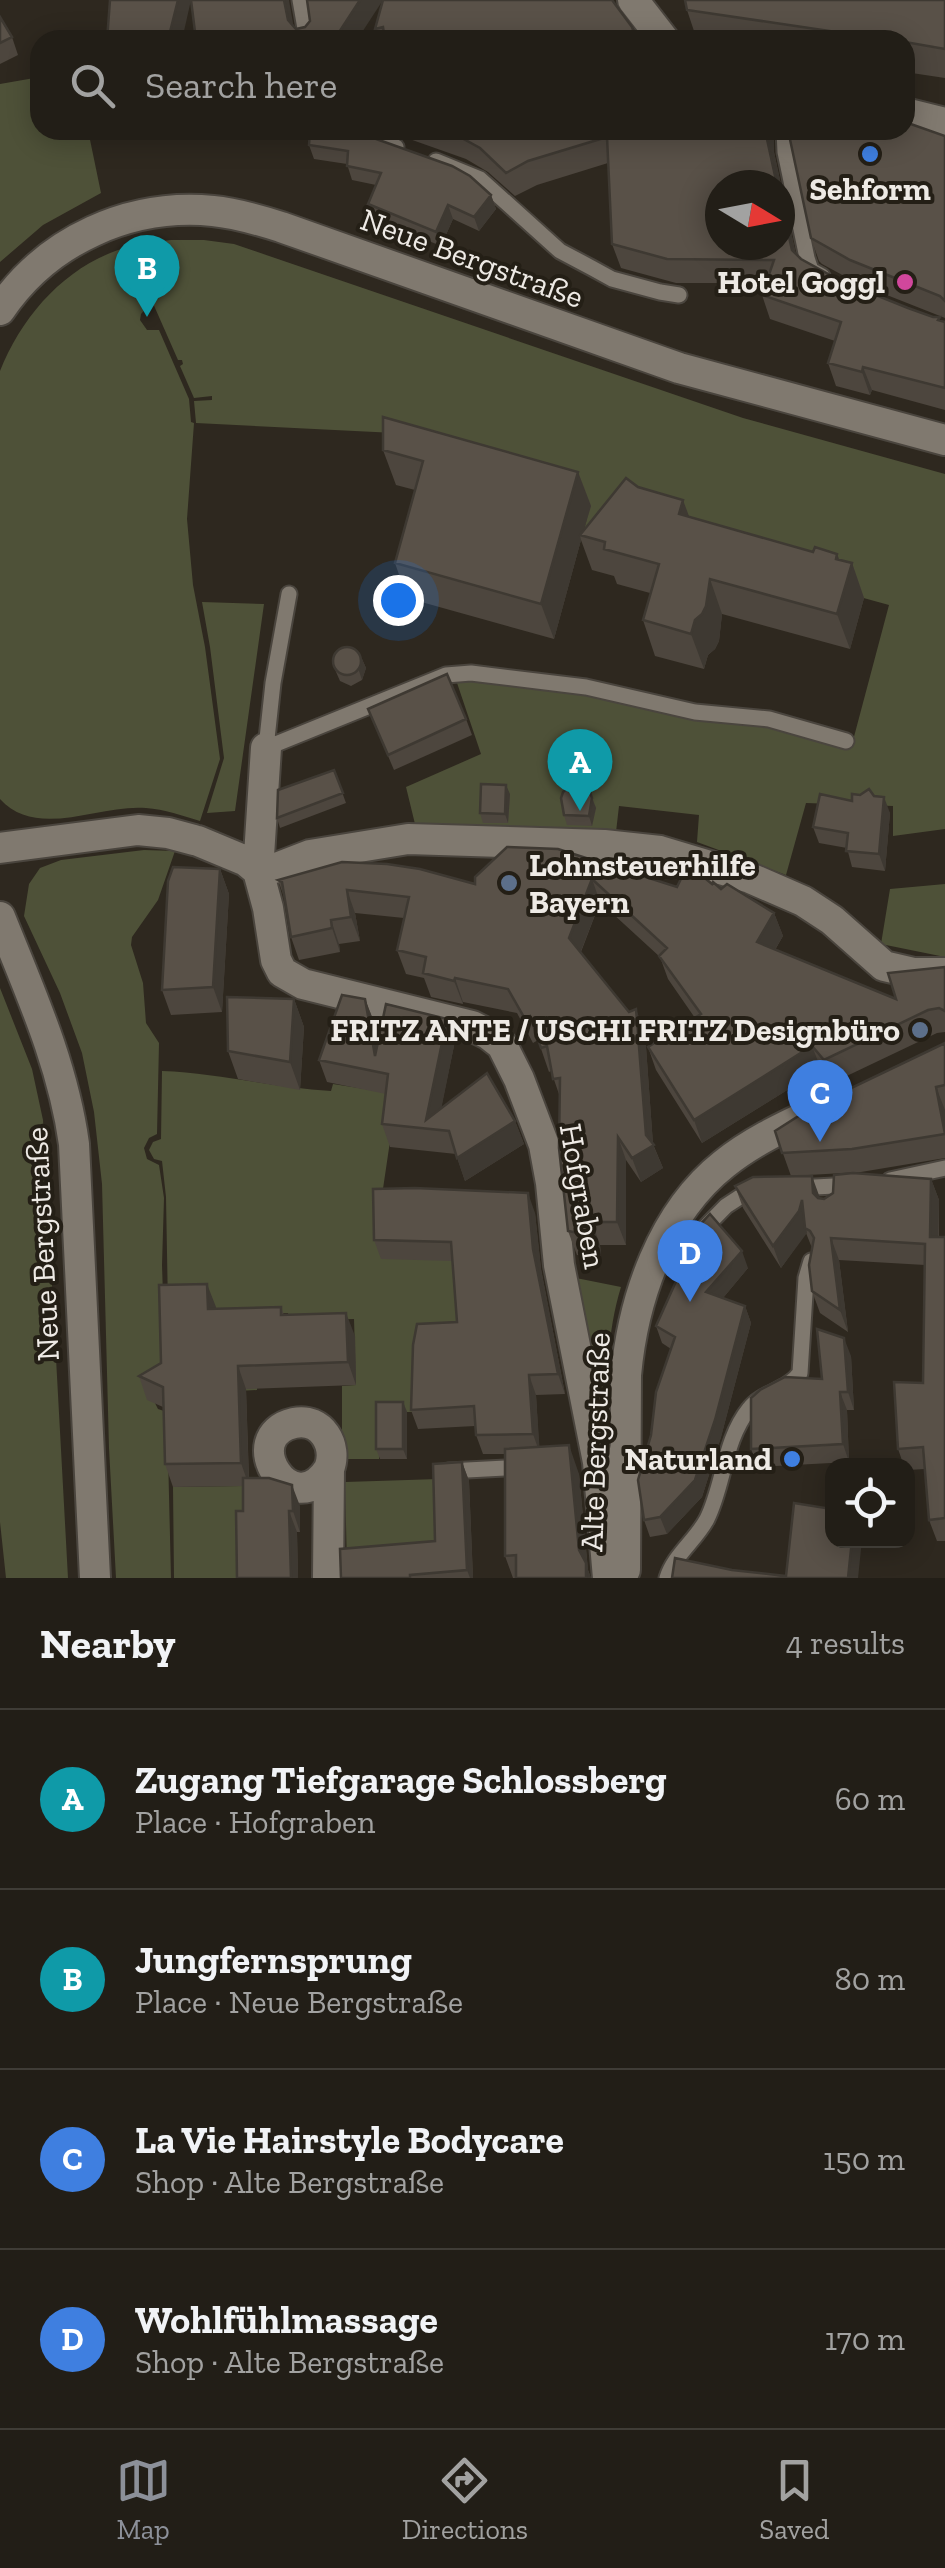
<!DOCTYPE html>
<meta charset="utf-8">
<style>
:root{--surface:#221e17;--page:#2e2b24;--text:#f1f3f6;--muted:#a2a2a1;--line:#3f3c36;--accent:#8c9099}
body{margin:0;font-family:"Zilla Slab",serif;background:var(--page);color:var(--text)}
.controls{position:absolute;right:30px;bottom:30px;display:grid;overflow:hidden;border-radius:20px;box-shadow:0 5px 25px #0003}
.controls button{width:90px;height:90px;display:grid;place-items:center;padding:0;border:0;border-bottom:2px solid var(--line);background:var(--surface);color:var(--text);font:50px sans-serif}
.compass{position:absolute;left:705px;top:170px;width:90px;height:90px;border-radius:50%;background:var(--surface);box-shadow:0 5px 25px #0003;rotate:100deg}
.you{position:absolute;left:398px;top:600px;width:35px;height:35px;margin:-25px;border:8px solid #fff;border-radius:50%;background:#1a73e8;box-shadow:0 0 0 15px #1a73e833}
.badge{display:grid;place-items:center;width:65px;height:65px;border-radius:50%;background:var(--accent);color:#fff;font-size:32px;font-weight:700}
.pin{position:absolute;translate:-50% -82px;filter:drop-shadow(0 2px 5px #0008)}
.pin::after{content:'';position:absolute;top:52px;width:35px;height:30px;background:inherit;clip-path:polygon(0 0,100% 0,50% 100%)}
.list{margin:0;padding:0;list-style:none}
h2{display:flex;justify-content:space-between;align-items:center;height:130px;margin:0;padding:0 40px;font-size:42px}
h2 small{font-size:32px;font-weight:400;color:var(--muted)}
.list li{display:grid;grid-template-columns:65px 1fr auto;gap:30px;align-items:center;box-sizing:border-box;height:180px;padding:0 40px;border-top:2px solid var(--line)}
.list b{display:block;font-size:38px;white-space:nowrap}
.list p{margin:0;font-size:32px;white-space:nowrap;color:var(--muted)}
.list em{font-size:32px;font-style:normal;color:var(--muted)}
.icon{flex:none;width:55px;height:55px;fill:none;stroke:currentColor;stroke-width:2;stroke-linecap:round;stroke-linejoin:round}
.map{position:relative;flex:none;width:945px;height:1578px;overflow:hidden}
.search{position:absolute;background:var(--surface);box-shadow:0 5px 25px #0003;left:30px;right:30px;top:30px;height:110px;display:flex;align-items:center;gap:25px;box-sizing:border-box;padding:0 35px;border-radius:30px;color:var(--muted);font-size:38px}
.sheet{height:850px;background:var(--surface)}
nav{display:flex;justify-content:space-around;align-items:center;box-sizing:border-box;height:140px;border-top:2px solid var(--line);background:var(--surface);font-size:28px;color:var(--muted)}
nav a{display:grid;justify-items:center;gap:5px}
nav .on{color:var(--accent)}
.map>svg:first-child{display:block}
.green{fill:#4e5138}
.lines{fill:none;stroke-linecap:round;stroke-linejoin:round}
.lane-casing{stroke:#4a453e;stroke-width:19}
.street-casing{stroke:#4a453e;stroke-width:34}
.secondary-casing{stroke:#4a453e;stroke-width:34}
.lane{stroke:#80796f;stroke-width:15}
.street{stroke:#80796f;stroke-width:30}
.secondary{stroke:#80796f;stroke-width:30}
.wall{fill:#4d463e}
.shaded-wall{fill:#3e3932}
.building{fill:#595148;stroke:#3e3932;stroke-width:2.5}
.shop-dot{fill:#3f7fe0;stroke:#241f16;stroke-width:4}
.hotel-dot{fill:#d1479c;stroke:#241f16;stroke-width:4}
.service-dot{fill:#5c6f8a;stroke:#241f16;stroke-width:4}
.labels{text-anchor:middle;stroke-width:8;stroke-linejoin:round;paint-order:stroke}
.poi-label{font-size:32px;font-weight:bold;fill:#eeeae5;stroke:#241f16;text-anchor:end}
.street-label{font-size:32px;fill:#eeeae5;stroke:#241f16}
</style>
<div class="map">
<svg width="945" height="1578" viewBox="0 0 945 1578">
<rect width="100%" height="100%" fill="#2e281f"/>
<!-- green -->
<path class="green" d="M40,77V130H88L101,193L43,225L0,262V84Z
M171,240H204L234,244L743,418L945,474V829L893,836V806L806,803L786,875L697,842L699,815L619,806L616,832L415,824L406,787L481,754L455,677L582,690L768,724L851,748L889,605L849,594L583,534L590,506L395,433L196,423L194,401L212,400V396L194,398L180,366L183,364L182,360H178L144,283L147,281L146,278L141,279L133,259L136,257L134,253L127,257L149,305L141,314L140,320L147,330H159L189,399L191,422L194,423L187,519L193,585L205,647L220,759L200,821C183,816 164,809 146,808C99,804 37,840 0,799V371C23,313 70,261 132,246C145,243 158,242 171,240Z
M202,602L264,604L235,811L207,813L224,758L210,647Z
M144,850L175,851L158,900L132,937L131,945L143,983L146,1023L159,1043L157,1134L149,1138L144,1148L147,1159L159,1165L164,1198L162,1265L166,1386L153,1399L158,1409L167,1412L171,1578H116L109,1448L102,1184L94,1112L82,1053L60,993L24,916L29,884L40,868L61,860Z
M945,884V957L881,944L890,889Z
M0,988L32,1069L43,1120L68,1578H6L0,1522Z
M162,1071C219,1073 274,1088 331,1091L333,1084L397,1094L380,1209L458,1262L464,1342L419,1412H379V1459H342V1386L356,1385L354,1319L289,1321L288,1313L255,1314L257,1390L218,1392L168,1308L166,1197L162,1161L154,1159L149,1150L153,1142L161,1139Z
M576,1278L621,1287C607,1332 607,1380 604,1428Z
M439,1479L441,1560L347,1567L345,1482Z
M242,1486L245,1578H174L173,1487Z"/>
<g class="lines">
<!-- lane casing -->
<g class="lane-casing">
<path id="lane" d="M300,0L307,40
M353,130L396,147
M784,130L785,152L807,258L811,270L822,276
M436,161L480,179L560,251L592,268L612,279L660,292L679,295
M289,594L273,683L266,748L446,675L471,673L586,687L695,712L769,719L846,741
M890,1180L945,1168
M796,1188L853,1185
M656,1257L682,1251L726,1206L749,1191L758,1188
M448,1471L525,1467
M667,1578C674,1555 696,1540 707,1519C724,1485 724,1440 749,1409C762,1392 787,1391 800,1373L806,1278L811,1261"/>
</g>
<!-- street casing -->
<g class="street-casing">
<path id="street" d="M266,748L258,871L268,908L276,960L282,972L303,984L472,1026L488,1034L502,1045L519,1079L544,1145L551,1183L559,1265L598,1462L608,1578
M198,841L246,861L258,871L279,867L310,855L408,839L604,845L660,851L750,878L803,901L832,920L884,966L914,973H945
M0,848L138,830L168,833L194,840
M625,1570L626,1375C633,1299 662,1213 724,1164C750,1143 781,1128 811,1114
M328,1578L329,1469C338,1446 322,1417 294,1423C236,1436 292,1526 329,1469"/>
</g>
<!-- secondary casing -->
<g class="secondary-casing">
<path id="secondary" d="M633,0L664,40
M905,113L945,123
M0,310C47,240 130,203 213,211C236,213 259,220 281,227L679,368L945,440
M0,917C30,992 63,1064 74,1144L95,1578"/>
</g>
<!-- lane -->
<use href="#lane" class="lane"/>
<!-- street -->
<use href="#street" class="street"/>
<!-- secondary -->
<use href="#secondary" class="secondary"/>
</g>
<!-- wall -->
<path class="wall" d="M383,0L637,40H379L375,29Z
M945,0V78L905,72V40H697L687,10Z
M0,17L12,37L18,55L0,64Z
M240,130H351L491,195L496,209L479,231L453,219L441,246L373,218L368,204L376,185L352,180L347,164L314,159L309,145L310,131L272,132Z
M384,130H774V152L796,255L801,259L841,281L945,322V410L872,390L870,395L836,386L828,363L835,341L770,319L762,295L766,283H676L621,268L612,244L608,163L537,185L515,196L488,172L466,159Z
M945,136V318L859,284L822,264L819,261L811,238Z
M383,450L578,472L591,506L584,529L638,487L689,517L813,552L837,554L839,559L852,563L864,598L850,649L722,614L719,641L715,649L708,655L704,669L655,656L643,620L650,593L617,584L614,576L592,570L581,540L554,639L407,598L395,563L415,490L396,485Z
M362,659L366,668L362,680L351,686L340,681L333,665Z
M368,709L466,719L472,735L394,770Z
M334,770L346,803L280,828L277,818Z
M590,792L596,808L592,826L567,825L564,815Z
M510,794L508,823H483L480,813Z
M874,796L890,813L885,871L852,867L847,848L819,843L813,827L852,801Z
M507,847L677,887L712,884L774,913L783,936L775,950L896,999L945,967V1032L937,1033L832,1083L821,1069L702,1143L656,1070L648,1047L695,1018L668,979L660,957L600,902L581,952L645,1033L653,1144L663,1168L641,1182L626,1160V1245H600L601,1256H596L597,1258L577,1255L568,1231L560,1097L551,1071L549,1072L538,1040L533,1043L517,1013L463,1002V1004L431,997L424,978L406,974L397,950L404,918L355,913L360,941L339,944L340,952L299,960L291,937L284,897L278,880L475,884Z
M220,869L229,894L222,1012L171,1015L162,990Z
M294,999L304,1027L300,1090L238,1079L228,1051Z
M365,999L374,1022L377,1044L447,1019L455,1041L441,1108L515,1121L524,1144L465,1181L456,1154L390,1147L382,1124L386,1094L327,1082L319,1060Z
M945,1043V1158L861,1172L791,1176L775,1131Z
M931,1179L939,1200V1237H945V1541H937L929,1520L925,1469L908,1470V1466H904L898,1449L923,1383L925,1265L839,1260L848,1332L820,1313L812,1291V1248L806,1233L781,1268L743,1208L735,1186L824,1199Z
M535,1213L541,1269L565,1394L536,1395L539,1447L579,1474L588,1570L591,1578H513L505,1556V1454H483L476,1435L475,1426L418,1429L411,1410L457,1322L452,1261L381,1259L374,1240Z
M680,1256L748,1268L723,1298L745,1306L751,1323L721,1437L702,1497L667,1534L650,1537L644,1520L671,1349L662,1343L656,1326L683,1264Z
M281,1307L284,1315L355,1336L356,1385L246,1389L249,1478L300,1506V1532H297L298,1578H237L243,1511V1486L173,1487L165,1464L163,1407L147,1400L139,1376L161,1363L216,1309Z
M851,1356L854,1410H847L849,1462L758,1467L751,1449L822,1379Z
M403,1402L407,1412V1459H380L376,1449Z
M462,1462L469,1481L473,1578H341L435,1541Z"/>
<!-- shaded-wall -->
<path class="shaded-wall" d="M178,0H191L182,40H168Z
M284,0H289L296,40L288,20Z
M360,0H383L357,40H334Z
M765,130H774V152L800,274L792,250L780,197V185H777Z
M491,195L496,209L479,231L474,217Z
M448,205L453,219L441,246L436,232Z
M863,367L872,390L870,395L862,372Z
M578,472L591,506L582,536L580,535L581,540L554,639L541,604Z
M683,500L696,535L679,514Z
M837,554L847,580L852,563L864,598L850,649L837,614L836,559Z
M710,579L722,614L719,641L715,649L708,655L704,669L691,634Z
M362,659L366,668L362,680L359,671Z
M506,785L510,794L508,823L505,814Z
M884,797L890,813L885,871L879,854Z
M592,798L596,808L592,826L589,816Z
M220,869L229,894L222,1012L213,987Z
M592,879L600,902L577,961L569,938Z
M347,890L355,913L360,941L351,917Z
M774,913L783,936L765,966L757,942Z
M331,920L339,944L340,952L332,928Z
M455,978L463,1002V1004L454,981Z
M294,999L304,1027L300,1090L290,1062Z
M365,999L374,1022L382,1073L375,1056Z
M636,1009L645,1033L653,1145L663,1168L641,1182L632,1158L646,1135Z
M447,1019L455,1041L437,1130L426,1120Z
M812,1046L821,1069L702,1143L694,1120Z
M936,1087L945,1110V1134Z
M515,1121L524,1144L465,1181L457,1158Z
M618,1137L626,1160V1245L617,1222Z
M812,1176L820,1198L821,1215L813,1193Z
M931,1179L939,1200L938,1259L930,1237Z
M528,1193L535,1213L541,1269L565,1394L558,1374L533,1249Z
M802,1200L807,1233L781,1268L773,1246Z
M592,1222L600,1245L601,1256L592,1232Z
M831,1238L839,1260L848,1332L840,1310Z
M742,1251L748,1268L713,1310L706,1292Z
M207,1284L216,1307L217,1332L208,1309Z
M745,1306L751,1323L721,1437L702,1497L667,1534L660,1517Z
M346,1313L355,1336L356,1385L348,1362Z
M844,1338L851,1356L854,1410L848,1392Z
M238,1366L246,1389L249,1486L241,1463Z
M529,1375L536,1395L540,1454L533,1434Z
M840,1392L847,1410L849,1462L843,1444Z
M403,1402L407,1412V1459L403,1449Z
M569,1445L579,1474L588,1570L591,1578H586L579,1550Z
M462,1462L469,1481L473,1578H470L467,1570Z
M292,1485L300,1506V1532L293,1511Z
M289,1511L297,1532L298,1578H291Z
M852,1540H862L858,1578H848Z"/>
<!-- building -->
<path class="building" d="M110,0H178L168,40H107Z
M191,0H284L288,20L296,29L305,27L310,21L307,0H360L334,40H196Z
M383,0H612L632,27L636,40H385L383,27L375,29Z
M685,0H945V49L905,42V40H890L687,10Z
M0,17L12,37L0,43Z
M905,122L945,136V301L940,296L850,260L811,238L788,130H905Z
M310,130H351L452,166L470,176L491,195L474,217L448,205L436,232L368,204L381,173L347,166L348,151L309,145Z
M441,130H765L777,185H720V245H780V197L792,250L801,259L841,281L908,308L933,317H940L938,320L945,322V388L863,367L862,372L828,363L841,322L762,295L774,260L667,259L612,244L607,137L528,161L506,173L480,148L458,136Z
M383,417L578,472L541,604L395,563L423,461L383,450Z
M626,478L638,487L683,500L679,514L813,552L815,547L837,554L836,559L852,563L837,614L710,579L706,606L702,614L695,620L691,634L643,620L659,564L604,549L605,542L580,535Z
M333 661a14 14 0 1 1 28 0a14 14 0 1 1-28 0Z
M447,674L466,719L388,755L368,709Z
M334,770L343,793L277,818L278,790Z
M481,784L506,785L505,814L480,813Z
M573,784H580L590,792L592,798L589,816L564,815L561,798L563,792Z
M869,789L874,796L884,797L879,854L846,851L848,833L813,827L820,794L852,801V794L860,795Z
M507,847L558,849L677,887L688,864L712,884L713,882L721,889L727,884L774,913L757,942L896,999L888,973L945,967V1011L939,1008L928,1010L824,1060L812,1046L694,1120L648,1047L701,1014L659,956L667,948L592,879L569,938L629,1012L636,1009L646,1135L654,1145L632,1158L618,1137L617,1222H592V1232H587L589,1235L568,1231L559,1148L560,1078L553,1079L547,1046L541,1048L530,1016L525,1019L508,989L455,978L454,981L423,973L426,957L397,950L409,897L347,890L351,917L331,920L332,928L291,937L282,882L278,880L342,862L387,864L420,869L475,884V877Z
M173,867L220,869L213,987L162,990L168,881Z
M342,995L365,999L375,1056L386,1004L447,1019L426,1120L487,1073L515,1121L457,1158L449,1131L382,1124L388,1074L319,1060Z
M227,997L294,999L290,1062L228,1051Z
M945,1043V1085L936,1087L945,1134L852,1149L782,1153L775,1131L800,1115L799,1113Z
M853,1173L931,1179L930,1237H945V1518L929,1520L923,1447L898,1449L894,1382L923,1383L925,1244L831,1238L840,1310L812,1291L809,1265L814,1238L810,1231L805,1228L802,1200L799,1211L773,1246L735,1186L753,1177L812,1176L813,1193L818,1198L824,1199L833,1193L834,1175Z
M415,1188L528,1193L533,1249L558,1374L529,1375L533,1434L476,1435L474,1406L411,1410L413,1345L417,1324L457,1322L451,1242L374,1240L373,1189Z
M710,1214L742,1251L706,1292L745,1306L715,1420L695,1480L660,1517L644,1520L638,1480L651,1435L656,1392L675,1337L656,1326L686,1259L680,1256L686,1240Z
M207,1284L208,1309L281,1307V1315L346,1313L348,1362L238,1366L241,1463L165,1464L163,1387L139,1376L161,1363L159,1285Z
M817,1329L844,1338L848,1392H840L843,1444L751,1449V1398L760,1390L785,1377L822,1379Z
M376,1402H403V1449H376Z
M569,1445L579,1550L586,1563V1578H516V1555L505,1556V1449Z
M462,1462L467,1570L410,1575V1578H341L340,1549L435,1541L433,1464Z
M243,1478H269L292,1485L293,1511H289L291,1578H237L236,1511H243Z
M794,1503L832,1509V1540H852L848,1578H672L675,1558L732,1570L786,1576Z"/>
<!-- markers -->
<g class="shop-dot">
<circle cx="870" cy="154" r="10"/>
<circle cx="792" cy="1459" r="10"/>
</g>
<circle class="hotel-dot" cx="905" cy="282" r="10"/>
<g class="service-dot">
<circle cx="509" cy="883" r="10"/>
<circle cx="920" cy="1030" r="10"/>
</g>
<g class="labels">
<!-- poi labels -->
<g class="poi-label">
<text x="870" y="200" text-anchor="middle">Sehform</text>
<text x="885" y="293">Hotel Goggl</text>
<text x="529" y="876" text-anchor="start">Lohnsteuerhilfe<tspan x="529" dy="37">Bayern</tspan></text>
<text x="900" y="1041">FRITZ ANTE / USCHI FRITZ Designbüro</text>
<text x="772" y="1470">Naturland</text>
</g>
<!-- street labels -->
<g class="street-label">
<text transform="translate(472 258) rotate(20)" y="11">Neue Bergstraße</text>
<text transform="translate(583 1196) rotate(80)" y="11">Hofgraben</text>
<text transform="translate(42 1244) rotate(-93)" y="11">Neue Bergstraße</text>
<text transform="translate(595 1442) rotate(-88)" y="11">Alte Bergstraße</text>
</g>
</g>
</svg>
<div class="controls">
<button><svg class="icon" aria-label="locate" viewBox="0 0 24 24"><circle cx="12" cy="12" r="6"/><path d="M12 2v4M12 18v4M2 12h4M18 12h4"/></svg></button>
</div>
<svg class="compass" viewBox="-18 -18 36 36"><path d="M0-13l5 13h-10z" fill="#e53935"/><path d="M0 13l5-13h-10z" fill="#a2a2a1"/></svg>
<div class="you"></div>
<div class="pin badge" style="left:580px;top:811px;background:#0f9aa8">A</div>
<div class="pin badge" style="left:147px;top:317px;background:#0f9aa8">B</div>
<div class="pin badge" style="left:820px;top:1142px;background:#3f7fe0">C</div>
<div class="pin badge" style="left:690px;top:1302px;background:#3f7fe0">D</div>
<div class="search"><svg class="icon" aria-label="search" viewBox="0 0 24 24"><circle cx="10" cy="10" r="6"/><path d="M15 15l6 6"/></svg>Search here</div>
</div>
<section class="sheet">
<h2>Nearby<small>4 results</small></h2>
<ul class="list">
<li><span class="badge" style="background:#0f9aa8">A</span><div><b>Zugang Tiefgarage Schlossberg</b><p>Place · Hofgraben</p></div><em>60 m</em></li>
<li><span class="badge" style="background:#0f9aa8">B</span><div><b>Jungfernsprung</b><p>Place · Neue Bergstraße</p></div><em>80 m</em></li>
<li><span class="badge" style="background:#3f7fe0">C</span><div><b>La Vie Hairstyle Bodycare</b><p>Shop · Alte Bergstraße</p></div><em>150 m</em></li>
<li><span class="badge" style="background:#3f7fe0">D</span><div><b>Wohlfühlmassage</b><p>Shop · Alte Bergstraße</p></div><em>170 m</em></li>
</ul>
</section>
<nav>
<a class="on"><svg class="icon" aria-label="map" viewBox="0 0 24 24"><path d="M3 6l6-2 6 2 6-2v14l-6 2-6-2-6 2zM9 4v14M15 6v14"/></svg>Map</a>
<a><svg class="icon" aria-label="directions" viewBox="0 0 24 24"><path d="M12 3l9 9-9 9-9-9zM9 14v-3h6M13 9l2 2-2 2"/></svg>Directions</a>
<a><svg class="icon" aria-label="saved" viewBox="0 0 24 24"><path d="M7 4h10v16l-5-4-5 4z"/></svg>Saved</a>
</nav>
